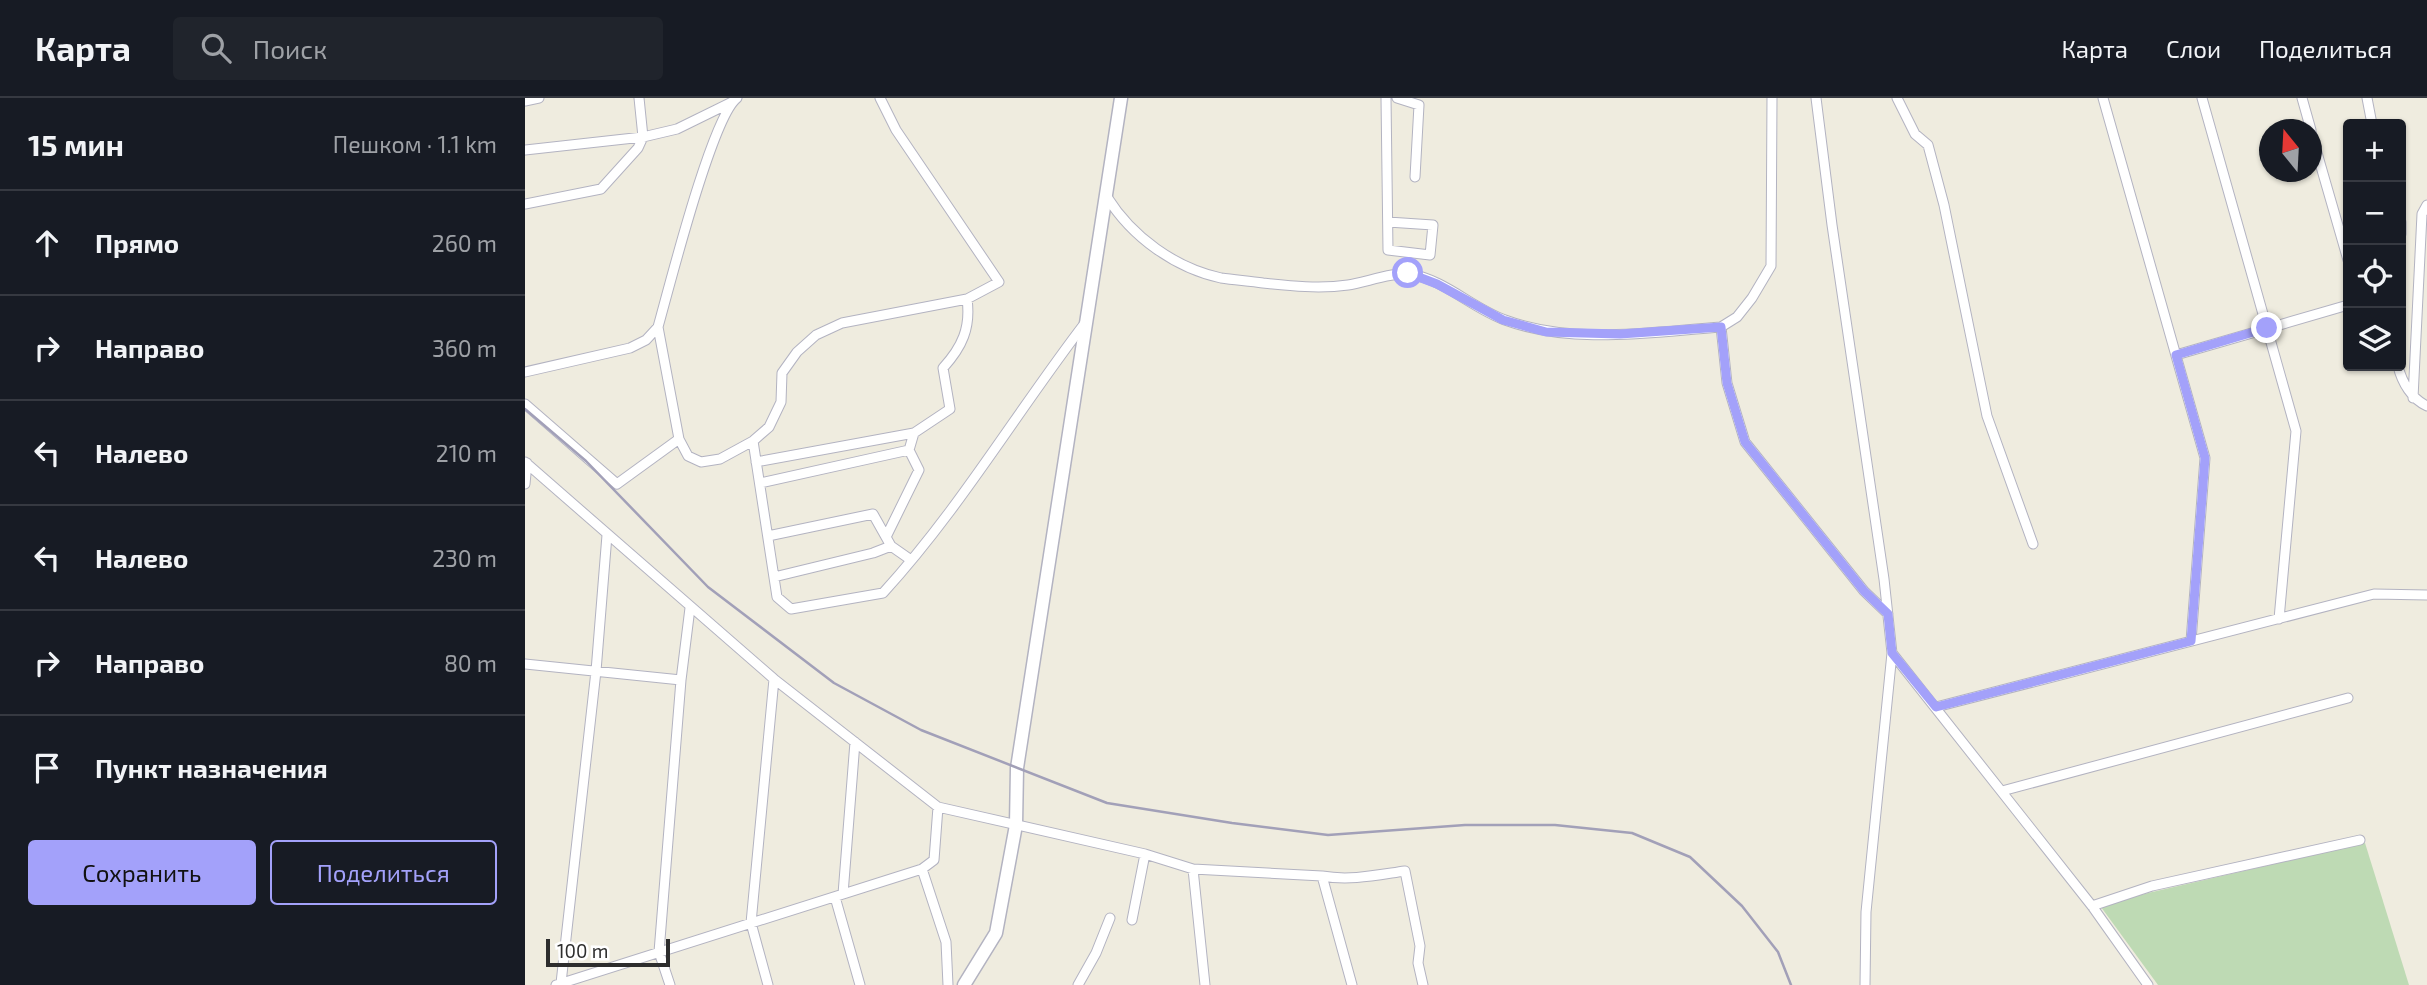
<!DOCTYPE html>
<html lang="ru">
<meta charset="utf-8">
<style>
:root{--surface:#171b24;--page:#20242c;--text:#f1f3f6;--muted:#9ea1a6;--line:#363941;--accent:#a3a1fa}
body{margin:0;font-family:"Exo 2",sans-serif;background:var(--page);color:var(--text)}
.controls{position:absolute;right:21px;top:21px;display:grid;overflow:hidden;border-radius:7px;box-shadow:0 2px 5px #0004}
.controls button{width:63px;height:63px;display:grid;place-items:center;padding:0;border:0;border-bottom:2px solid var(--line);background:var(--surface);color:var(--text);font:35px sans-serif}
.compass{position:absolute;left:1734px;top:21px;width:63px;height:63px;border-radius:50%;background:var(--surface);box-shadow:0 2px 5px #0004;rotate:342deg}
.scale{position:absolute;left:21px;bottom:18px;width:124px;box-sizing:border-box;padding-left:7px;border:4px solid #2d2d2d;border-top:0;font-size:19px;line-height:24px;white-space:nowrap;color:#2d2d2d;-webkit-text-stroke:5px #fff;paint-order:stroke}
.stop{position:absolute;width:21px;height:21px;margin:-16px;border:5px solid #a3a1fa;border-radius:50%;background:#fff}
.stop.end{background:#a3a1fa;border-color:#fff;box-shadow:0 2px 7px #0008}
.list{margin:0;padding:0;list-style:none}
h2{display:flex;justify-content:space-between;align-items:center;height:91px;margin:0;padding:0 28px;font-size:30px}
h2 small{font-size:23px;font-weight:400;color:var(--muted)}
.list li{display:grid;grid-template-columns:46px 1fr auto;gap:21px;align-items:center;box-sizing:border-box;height:105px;padding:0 28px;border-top:2px solid var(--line)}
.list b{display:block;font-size:26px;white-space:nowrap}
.list em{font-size:23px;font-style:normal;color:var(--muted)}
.actions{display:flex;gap:14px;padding:21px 28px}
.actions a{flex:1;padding:16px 0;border:2px solid var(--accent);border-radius:7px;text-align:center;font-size:24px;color:var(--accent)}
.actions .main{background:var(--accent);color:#111}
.icon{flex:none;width:38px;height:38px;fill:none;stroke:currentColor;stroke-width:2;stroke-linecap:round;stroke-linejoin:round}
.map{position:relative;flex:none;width:1902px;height:887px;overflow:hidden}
header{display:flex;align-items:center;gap:42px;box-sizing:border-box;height:98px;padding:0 35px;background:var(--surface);border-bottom:2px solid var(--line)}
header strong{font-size:33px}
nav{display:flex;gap:38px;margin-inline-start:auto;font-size:24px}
.search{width:490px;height:63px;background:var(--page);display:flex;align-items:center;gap:18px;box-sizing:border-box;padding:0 24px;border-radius:7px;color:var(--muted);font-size:26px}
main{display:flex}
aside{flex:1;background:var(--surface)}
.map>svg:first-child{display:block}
.cemetery{fill:#bedab4}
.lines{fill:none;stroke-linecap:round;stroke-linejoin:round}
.street-casing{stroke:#b3b3c1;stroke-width:11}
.secondary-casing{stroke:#b3b3c1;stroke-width:15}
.street{stroke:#fff;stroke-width:9}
.secondary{stroke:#fff;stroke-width:12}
.rail{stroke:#a2a0b8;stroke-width:2.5}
.route{stroke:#a3a1fa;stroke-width:9}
</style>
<header>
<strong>Карта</strong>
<div class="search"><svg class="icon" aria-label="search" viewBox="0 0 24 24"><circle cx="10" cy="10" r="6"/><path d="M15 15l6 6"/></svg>Поиск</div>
<nav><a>Карта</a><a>Слои</a><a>Поделиться</a></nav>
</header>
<main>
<aside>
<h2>15 мин<small>Пешком · 1.1 km</small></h2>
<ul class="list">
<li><svg class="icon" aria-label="ahead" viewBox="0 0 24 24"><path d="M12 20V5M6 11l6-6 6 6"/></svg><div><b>Прямо</b></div><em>260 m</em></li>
<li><svg class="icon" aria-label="right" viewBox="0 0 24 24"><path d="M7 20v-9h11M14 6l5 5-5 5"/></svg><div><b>Направо</b></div><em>360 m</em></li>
<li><svg class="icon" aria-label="left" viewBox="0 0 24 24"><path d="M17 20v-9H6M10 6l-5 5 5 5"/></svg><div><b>Налево</b></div><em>210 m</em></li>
<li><svg class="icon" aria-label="left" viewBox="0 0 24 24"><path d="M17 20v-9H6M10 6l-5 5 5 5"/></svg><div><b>Налево</b></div><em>230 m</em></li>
<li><svg class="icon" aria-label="right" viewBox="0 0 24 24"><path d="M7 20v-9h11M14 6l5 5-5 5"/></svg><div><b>Направо</b></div><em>80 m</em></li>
<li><svg class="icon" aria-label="arrive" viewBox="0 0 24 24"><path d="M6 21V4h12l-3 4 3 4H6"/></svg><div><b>Пункт назначения</b></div></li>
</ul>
<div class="actions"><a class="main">Сохранить</a><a>Поделиться</a></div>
</aside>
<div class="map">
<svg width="1902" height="887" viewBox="0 0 1902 887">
<rect width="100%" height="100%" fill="#efecdf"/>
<!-- cemetery -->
<path class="cemetery" d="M1840,745L1884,887H1633L1576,809L1623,795Z"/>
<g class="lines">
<!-- street casing -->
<g class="street-casing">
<path id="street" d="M861,0L863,152L905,157L908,127L863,124
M872,0L894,7L890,79
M1291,0L1307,127L1359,481L1367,555L1341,814L1340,887
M1372,0L1390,36L1403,47L1419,107L1462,318L1508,446
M1578,0L1680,360L1666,543
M1677,0L1771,333L1754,521
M1777,0L1786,32
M1842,0L1847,26
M0,3L14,0
M1786,34L1823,162
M0,52L118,39L152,31L207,4
M582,99C607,139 650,170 696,180C710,182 724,183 738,185C766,188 795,191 823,187C838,185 872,173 885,176C920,182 947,210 980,222C1048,247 1125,234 1196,229L1202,285L1220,344L1339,493L1363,516
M0,106L76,91L113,50L118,39L114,0
M1876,124V136
M133,229L154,341L163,358L176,364L195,361L228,343L244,329L256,304L257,275L272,254L291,237L317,225L442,201L474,184L371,32L355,0
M1196,229L1212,219L1227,200L1246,168L1247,0
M1651,257L1823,207
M1873,268C1877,285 1887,301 1902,308
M0,274L105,250L121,242L133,229C144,190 187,19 212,0
M1888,300L1897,116L1902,107
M0,306L92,386L154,341
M228,343L252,499L266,511L358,495C434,412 491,315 560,225
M0,364L249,581L413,709L620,756L607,822
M231,364L389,335
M235,385L384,352
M0,386L2,365
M243,438L348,416L366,448L386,462
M361,439L394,372L384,352L389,335L425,311L418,270C437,249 446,230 442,201
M249,479L348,455L366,448
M1367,555L1567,808L1623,887
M0,566L156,582
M1411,609L1849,496L1902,497
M1477,693L1823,600
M620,756L668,771L680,887
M397,771L421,844L423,887
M668,771L797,778L827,887
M797,778C825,783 852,777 880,773L895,848L893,865L898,887
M318,796L330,644
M310,799L335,887
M1567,808L1627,788L1835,742
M36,885L71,573L82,437
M31,887L397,771L409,762L413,709
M145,887L134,854L156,582L165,510
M243,887L226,825L249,581
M553,887L571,855L585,820"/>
</g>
<!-- secondary casing -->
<g class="secondary-casing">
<path id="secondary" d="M439,887L471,835L491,727L492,670L596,0"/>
</g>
<!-- street -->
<use href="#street" class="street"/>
<!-- secondary -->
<use href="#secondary" class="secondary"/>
<!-- rail -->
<path class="rail" d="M0,311L61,363L183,489L309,585L396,632L582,705L707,725L803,737L940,727H1030L1107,735L1165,759L1217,808L1253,854L1266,887"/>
</g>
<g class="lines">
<!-- route -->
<path class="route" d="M883,175L912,186L978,222L1021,234L1095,236L1196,229L1202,285L1220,344L1339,493L1363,516L1367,555L1411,609L1666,543L1680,360L1651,257L1742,230"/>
</g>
</svg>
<div class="controls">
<button>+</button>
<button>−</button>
<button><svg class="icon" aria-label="locate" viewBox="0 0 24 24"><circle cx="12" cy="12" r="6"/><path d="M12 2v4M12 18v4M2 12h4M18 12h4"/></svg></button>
<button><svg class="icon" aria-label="layers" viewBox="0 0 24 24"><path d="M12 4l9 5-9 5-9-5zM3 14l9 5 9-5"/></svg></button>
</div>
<svg class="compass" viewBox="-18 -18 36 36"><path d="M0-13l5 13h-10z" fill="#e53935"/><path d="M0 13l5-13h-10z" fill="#9ea1a6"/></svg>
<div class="scale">100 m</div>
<div class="stop" style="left:883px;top:175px"></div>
<div class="stop end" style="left:1742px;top:230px"></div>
</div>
</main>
